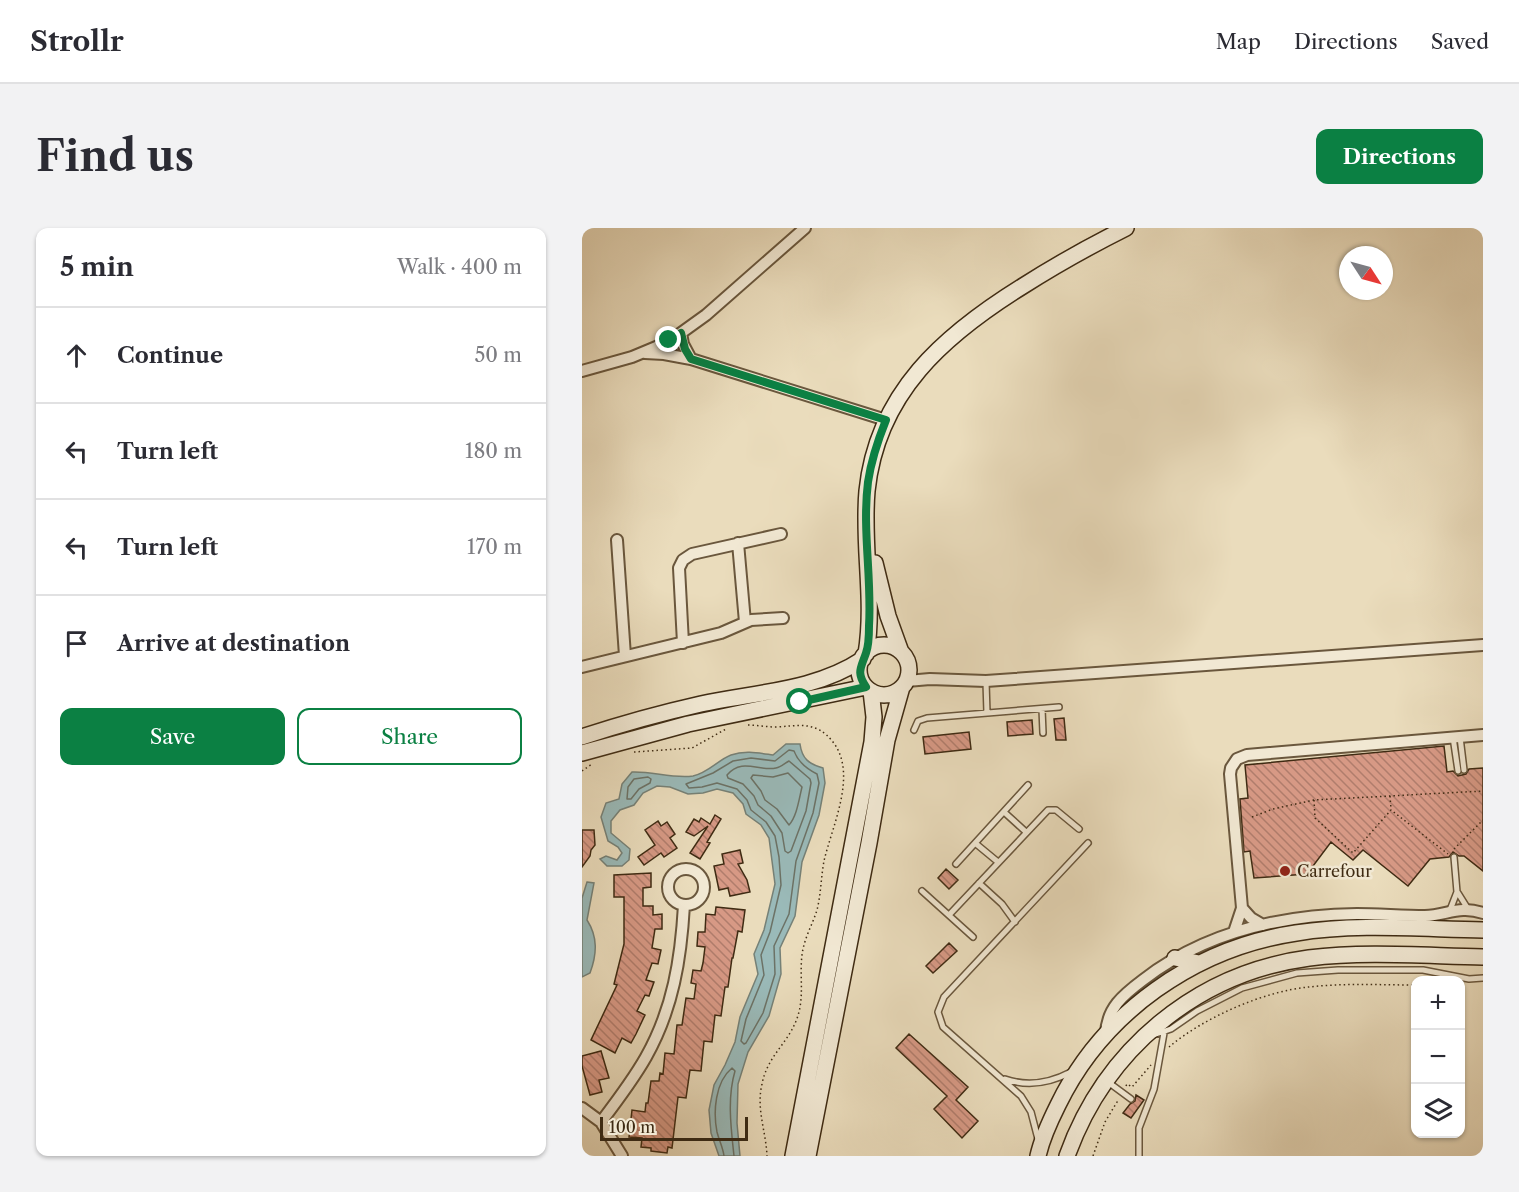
<!DOCTYPE html>
<meta charset="utf-8">
<style>
:root{--surface:#fff;--page:#f2f2f3;--text:#2b2b33;--muted:#7c7c81;--line:#e1e1e2;--accent:#0b8043}
body{margin:0;font-family:"Libre Caslon Text",serif;background:var(--page);color:var(--text)}
.controls{position:absolute;right:18px;bottom:18px;display:grid;overflow:hidden;border-radius:12px;box-shadow:0 2px 4px #0004}
.controls button{width:54px;height:54px;display:grid;place-items:center;padding:0;border:0;border-bottom:2px solid var(--line);background:var(--surface);color:var(--text);font:30px sans-serif}
.compass{position:absolute;left:757px;top:18px;width:54px;height:54px;border-radius:50%;background:var(--surface);box-shadow:0 2px 4px #0004;rotate:126deg}
.scale{position:absolute;left:18px;bottom:15px;width:148px;box-sizing:border-box;padding-left:6px;border:3px solid #3f2b13;border-top:0;font-size:16px;line-height:21px;white-space:nowrap;color:#3f2b13;-webkit-text-stroke:4px #f1e8d3;paint-order:stroke}
.stop{position:absolute;width:18px;height:18px;margin:-14px;border:4px solid #0b8043;border-radius:50%;background:#fff}
.stop.end{background:#0b8043;border-color:#fff;box-shadow:0 2px 6px #0008}
.list{margin:0;padding:0;list-style:none}
h2{display:flex;justify-content:space-between;align-items:center;height:78px;margin:0;padding:0 24px;font-size:26px}
h2 small{font-size:20px;font-weight:400;color:var(--muted)}
.list li{display:grid;grid-template-columns:39px 1fr auto;gap:18px;align-items:center;box-sizing:border-box;height:96px;padding:0 24px;border-top:2px solid var(--line)}
.list b{display:block;font-size:22px;white-space:nowrap}
.list em{font-size:20px;font-style:normal;color:var(--muted)}
.actions{display:flex;gap:12px;padding:18px 24px}
.actions a{flex:1;padding:14px 0;border:2px solid var(--accent);border-radius:12px;text-align:center;font-size:21px;color:var(--accent)}
.actions .main{background:var(--accent);color:#fff}
.icon{flex:none;width:33px;height:33px;fill:none;stroke:currentColor;stroke-width:2;stroke-linecap:round;stroke-linejoin:round}
.map{position:relative;flex:none;width:901px;height:928px;overflow:hidden;border-radius:12px}
header{display:flex;align-items:center;gap:36px;box-sizing:border-box;height:84px;padding:0 30px;background:var(--surface);border-bottom:2px solid var(--line)}
header strong{font-size:28px}
nav{display:flex;gap:33px;margin-inline-start:auto;font-size:21px}
.intro{display:flex;align-items:center;justify-content:space-between;box-sizing:border-box;height:144px;padding:0 36px}
h1{margin:0;font-size:42px}
.button{padding:15px 27px;border-radius:12px;background:var(--accent);color:#fff;font-size:21px;font-weight:700}
main{display:flex;gap:36px;padding:0 36px}
aside{flex:1;background:var(--surface);border-radius:12px;box-shadow:0 2px 4px #0004}
.map>svg:first-child{display:block}
.water{fill:#9abab9;stroke:#768177;stroke-width:1.5}
.lines{fill:none;stroke-linecap:round;stroke-linejoin:round}
.shore{stroke:#6c7266;stroke-width:1.5}
.building{fill:url(#building-back-hatch);stroke:#3f2b13;stroke-width:1.5}
.lane-casing{stroke:#6a573d;stroke-width:8}
.street-casing{stroke:#6a573d;stroke-width:14}
.secondary-casing{stroke:#3f2b13;stroke-width:18}
.path{stroke:#3f2b13;stroke-width:1.5;stroke-dasharray:1.5 3;stroke-linecap:butt}
.lane{stroke:#f1e8d3;stroke-width:5}
.street{stroke:#f1e8d3;stroke-width:10}
.secondary{stroke:#f1e8d3;stroke-width:15}
.route{stroke:#0b8043;stroke-width:8}
.poi-dot{fill:#8f2418;stroke:#f1e8d3;stroke-width:2}
.labels{text-anchor:middle;stroke-width:5;stroke-linejoin:round;paint-order:stroke}
.poi-label{font-size:16px;fill:#3f2b13;stroke:#f1e8d3;text-anchor:start}
</style>
<header>
<strong>Strollr</strong>
<nav><a>Map</a><a>Directions</a><a>Saved</a></nav>
</header>
<div class="intro"><h1>Find us</h1><a class="button">Directions</a></div>
<main>
<aside>
<h2>5 min<small>Walk · 400 m</small></h2>
<ul class="list">
<li><svg class="icon" aria-label="ahead" viewBox="0 0 24 24"><path d="M12 20V5M6 11l6-6 6 6"/></svg><div><b>Continue</b></div><em>50 m</em></li>
<li><svg class="icon" aria-label="left" viewBox="0 0 24 24"><path d="M17 20v-9H6M10 6l-5 5 5 5"/></svg><div><b>Turn left</b></div><em>180 m</em></li>
<li><svg class="icon" aria-label="left" viewBox="0 0 24 24"><path d="M17 20v-9H6M10 6l-5 5 5 5"/></svg><div><b>Turn left</b></div><em>170 m</em></li>
<li><svg class="icon" aria-label="arrive" viewBox="0 0 24 24"><path d="M6 21V4h12l-3 4 3 4H6"/></svg><div><b>Arrive at destination</b></div></li>
</ul>
<div class="actions"><a class="main">Save</a><a>Share</a></div>
</aside>
<div class="map">
<svg width="901" height="928" viewBox="0 0 901 928">
<defs>
<pattern id="building-back-hatch" width="6" height="6" patternUnits="userSpaceOnUse" patternTransform="scale(1.5)"><rect width="6" height="6" fill="#d79985"/><path d="M-1 5l2 2M0 0l6 6M5-1l2 2" fill="none" stroke="#b07d6c"/></pattern>
</defs>
<rect width="100%" height="100%" fill="#eadcbc"/>
<filter id="stains"><feTurbulence type="fractalNoise" baseFrequency=".00333" numOctaves="4"/><feColorMatrix values="0 0 0 0 .2 0 0 0 0 .09 0 0 0 0 .02 0 0 0 .5 -.17"/></filter>
<radialGradient id="worn" r=".72"><stop offset=".6" stop-color="#630" stop-opacity="0"/><stop offset="1" stop-color="#630" stop-opacity=".3"/></radialGradient>
<!-- water -->
<path class="water" d="M204,516H218C220,531 227,536 241,540L243,555L237,587L220,634L213,688L198,720L199,746L187,788L166,824L156,856L155,895L158,928H137L129,905L127,882L132,857L143,837L153,814L158,789L176,746L172,726L182,702L193,656L187,610L179,597L164,586L161,576L151,565L135,561L121,565L106,566L88,559L75,558L61,565L52,577L38,582L29,593V605L48,621L47,632L40,638H25L18,631L24,628L35,632L40,625L36,619L26,613L19,589L24,575L37,571L40,556L50,544C70,543 91,551 111,548C126,545 136,532 149,527C163,522 177,525 191,527Z
M5,654L12,655L5,692C16,709 15,726 8,745L0,749V670Z"/>
<g class="lines">
<!-- shore -->
<path class="shore" d="M207,522L212,523C216,534 225,541 235,546L237,555L231,585L214,633L207,686L192,718L193,746L181,785L164,815L162,816L159,813L164,791L182,747L179,727L188,704L199,657L197,629L193,608L184,594L169,582L165,572L155,561L135,555L120,559L107,560L104,556L131,545L151,533L169,530L193,533Z
M207,533L228,551L229,555L224,583L209,623L206,625L203,623L200,605L189,588L176,577L172,568L161,556L146,550L145,547C160,529 177,544 194,540C199,539 203,535 207,533Z
M206,545L220,559C217,571 215,588 207,597L195,581L183,572L179,563L169,550L171,547L191,549Z
M66,549L69,551L68,555L57,561L49,571H45L46,559L52,551Z
M142,928C141,920 137,912 135,904C131,884 133,854 150,840L153,843C145,870 149,900 152,928"/>
</g>
<!-- building -->
<path class="building" d="M482,490L484,512H474L472,491Z
M450,492L451,506L426,508L425,494Z
M387,504L389,521L343,526L341,509Z
M862,518L865,544L871,543L876,548L884,546L887,541L901,540V643L882,628H877L871,624L867,629L848,631L826,658L781,622L771,632L749,614L725,646L672,650L668,623L662,624L658,571L666,570L663,537Z
M133,587L139,591L125,614L128,615L118,631L108,625L126,598L112,608L104,604L112,591L117,594L119,590L128,596Z
M76,593L79,598L85,594L93,606L88,610L95,620L82,629L79,625L62,637L56,629L73,617L63,602Z
M0,602H12L13,617L9,622L8,628L0,639Z
M158,622L161,635L156,636L165,652L168,664L148,668L146,660L137,662L132,638L142,636L140,626Z
M364,641L376,652L367,661L356,650Z
M69,645V659L61,660V678H71V687L80,686V701H73L70,720L79,722L76,736L70,735L64,752L72,754L67,768L63,767L55,783L63,787L54,806L49,815L40,810L33,825L9,812L35,757L32,756L42,716V669H32V647Z
M134,679L163,682L160,704L156,703L151,730H150L146,759H143L139,788L133,787L130,814L122,813L119,843L108,842L104,870L96,869L90,920L86,919L85,925L69,923V920L59,919L60,910L47,909L50,882L63,884L64,875H66L69,853H77L78,845L81,846L83,825L92,826L95,797H100L104,770L112,771L114,756L109,755L111,742L119,743L121,735L123,719L115,718L116,704H123L124,686L133,687Z
M367,715L375,723L351,745L344,738Z
M327,806L386,859L374,872L396,893L380,910L352,881L365,868L314,820Z
M19,823L27,850L17,852L20,864L8,867L0,838V828Z
M554,867L562,872L549,890L541,885L548,876L553,873Z"/>
<g class="lines">
<!-- lane casing -->
<g class="lane-casing">
<path id="lane" d="M404,454L405,485
M460,481L461,505
M332,502L336,493L345,490L477,479
M871,509L876,543
M878,509L882,542
M422,584L444,604
M393,615L416,634
M374,636L446,557
M397,655L420,676L433,694
M340,663L391,709
M876,665L886,681
M868,682L875,664L872,629
M367,687L466,582H474L497,601
M571,807L589,801L615,783L660,760L715,745L756,742H841L887,751L901,750
M423,851C446,859 468,855 489,844
M526,854L549,871
M456,911L449,884L439,868L361,799L356,784L362,769L506,615
M557,928V900L572,861L582,805"/>
</g>
<!-- street casing -->
<g class="street-casing">
<path id="street" d="M99,105L101,116L109,131
M63,125L82,126L109,131L304,192
M0,143L50,129L74,119L99,105L124,87L223,0
M35,312L43,428
M156,315L163,394
M101,415L97,340L101,332L110,326L199,306
M0,439L139,405L169,392L201,390
M325,453L348,451L404,453L901,417
M86 659a18 18 0 1 1 36 0a18 18 0 1 1-36 0Z
M660,680L669,690L681,697
M652,704L660,680L648,546L649,540L655,531L665,527L901,507
M524,806C525,780 541,767 561,752C622,705 698,687 775,686C797,686 820,688 843,688C865,687 878,677 901,685
M0,880L19,894L40,928
M19,894C35,873 51,852 64,829C91,781 99,731 102,677"/>
</g>
<!-- secondary casing -->
<g class="secondary-casing">
<path id="secondary" d="M293,335L306,388L319,424
M277 442a25 25 0 1 1 50 0a25 25 0 1 1-50 0Z
M284,426C293,372 280,317 285,263C295,165 362,107 441,58C474,37 508,18 544,0
M0,509C39,496 79,485 119,476C174,464 233,463 281,431
M0,525L106,496L284,459
M593,730L617,735
M211,928L290,514L292,489L289,463
M226,928L287,615L305,512L320,459
M456,928C460,910 468,893 476,877C521,784 613,720 714,705C775,695 839,701 901,702
M485,928C523,822 614,745 727,730C784,723 844,728 901,729"/>
</g>
<!-- path -->
<path class="path" d="M166,497C175,497 184,499 193,499C216,498 234,492 251,514C276,546 250,598 242,633C239,649 239,666 235,682C231,695 224,707 221,721C216,745 224,769 214,793C205,816 185,829 180,856C174,881 184,903 185,928
M52,524L110,520L144,501
M0,543L10,536
M808,568L809,581
M732,572L733,590L771,625L809,582L866,626
M670,589L691,581L732,572L901,563
M872,621L901,592
M587,819C621,790 682,763 727,759C762,755 798,757 834,757
M544,858L545,856L550,859L569,837
M511,928L523,894L535,874L534,871"/>
<!-- lane -->
<use href="#lane" class="lane"/>
<!-- street -->
<use href="#street" class="street"/>
<!-- secondary -->
<use href="#secondary" class="secondary"/>
</g>
<g class="lines">
<!-- route -->
<path class="route" d="M87,112L99,105L103,121L109,131L304,192C296,212 289,233 286,254C280,302 290,350 287,398C287,406 287,417 284,425C279,440 274,444 284,459L218,474"/>
</g>
<!-- markers -->
<circle class="poi-dot" cx="703" cy="643" r="6"/>
<g class="labels">
<!-- poi labels -->
<g class="poi-label">
<text x="715" y="649">Carrefour</text>
</g>
</g>
<rect width="100%" height="100%" filter="url(#stains)"/>
<rect width="100%" height="100%" fill="url(#worn)"/>
</svg>
<div class="controls">
<button>+</button>
<button>−</button>
<button><svg class="icon" aria-label="layers" viewBox="0 0 24 24"><path d="M12 4l9 5-9 5-9-5zM3 14l9 5 9-5"/></svg></button>
</div>
<svg class="compass" viewBox="-18 -18 36 36"><path d="M0-13l5 13h-10z" fill="#e53935"/><path d="M0 13l5-13h-10z" fill="#7c7c81"/></svg>
<div class="scale">100 m</div>
<div class="stop" style="left:218px;top:474px"></div>
<div class="stop end" style="left:87px;top:112px"></div>
</div>
</main>
